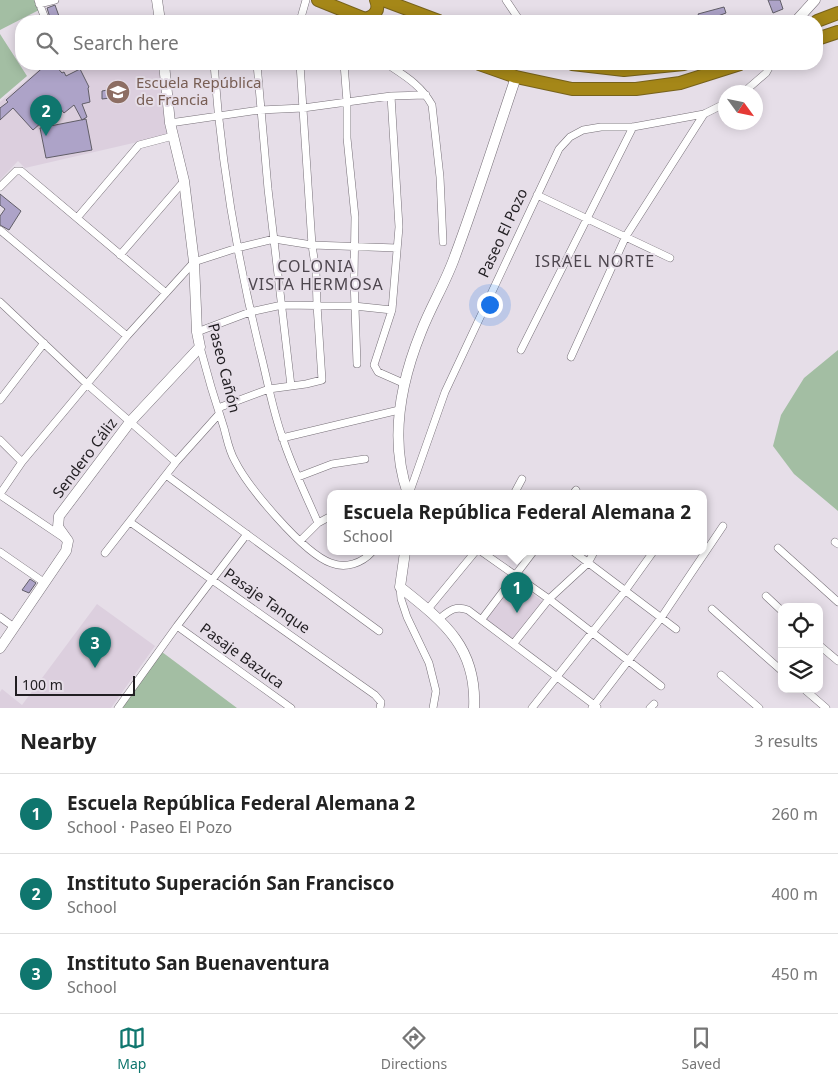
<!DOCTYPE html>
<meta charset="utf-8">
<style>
:root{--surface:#fff;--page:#f6f6f6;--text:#222;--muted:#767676;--line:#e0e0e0;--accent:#0f766e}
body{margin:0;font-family:"Noto Sans",sans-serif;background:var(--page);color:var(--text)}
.controls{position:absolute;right:15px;bottom:15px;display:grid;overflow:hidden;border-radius:10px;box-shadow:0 2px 12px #0003}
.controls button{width:45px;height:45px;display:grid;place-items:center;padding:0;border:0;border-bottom:1px solid var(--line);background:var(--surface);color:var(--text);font:25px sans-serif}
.compass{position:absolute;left:718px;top:85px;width:45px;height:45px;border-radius:50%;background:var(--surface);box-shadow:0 2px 12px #0003;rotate:123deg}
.scale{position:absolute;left:15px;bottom:12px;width:120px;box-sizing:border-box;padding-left:5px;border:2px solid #211e22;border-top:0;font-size:14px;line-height:18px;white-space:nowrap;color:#211e22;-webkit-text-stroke:4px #e6dee8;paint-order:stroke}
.you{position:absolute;left:489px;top:304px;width:18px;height:18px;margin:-12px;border:4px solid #fff;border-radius:50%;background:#1a73e8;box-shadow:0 0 0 8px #1a73e833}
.badge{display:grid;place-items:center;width:32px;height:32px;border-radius:50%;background:var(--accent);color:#fff;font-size:16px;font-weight:700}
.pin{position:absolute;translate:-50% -41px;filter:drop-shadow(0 1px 2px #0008)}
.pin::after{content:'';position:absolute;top:26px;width:18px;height:15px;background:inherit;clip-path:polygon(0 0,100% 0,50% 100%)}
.popup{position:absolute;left:327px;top:490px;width:380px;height:65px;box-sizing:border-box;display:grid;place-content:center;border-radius:10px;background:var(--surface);filter:drop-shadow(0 1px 4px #0005);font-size:16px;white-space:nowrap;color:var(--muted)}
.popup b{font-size:19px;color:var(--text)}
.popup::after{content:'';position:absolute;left:50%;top:100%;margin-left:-10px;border:10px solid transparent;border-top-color:var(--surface)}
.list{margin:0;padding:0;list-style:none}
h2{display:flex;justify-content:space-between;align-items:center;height:65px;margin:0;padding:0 20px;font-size:21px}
h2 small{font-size:16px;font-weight:400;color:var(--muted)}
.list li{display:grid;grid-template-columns:32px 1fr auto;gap:15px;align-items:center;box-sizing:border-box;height:80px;padding:0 20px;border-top:1px solid var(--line)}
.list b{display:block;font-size:19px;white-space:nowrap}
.list p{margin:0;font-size:16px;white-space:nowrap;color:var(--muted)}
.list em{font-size:16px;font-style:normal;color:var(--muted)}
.icon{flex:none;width:28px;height:28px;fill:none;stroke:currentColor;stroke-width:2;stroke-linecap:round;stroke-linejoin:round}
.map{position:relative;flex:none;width:838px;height:708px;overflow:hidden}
.search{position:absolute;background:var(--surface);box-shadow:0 2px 12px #0003;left:15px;right:15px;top:15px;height:55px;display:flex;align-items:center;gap:12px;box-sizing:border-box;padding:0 18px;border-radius:20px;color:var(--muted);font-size:19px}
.sheet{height:305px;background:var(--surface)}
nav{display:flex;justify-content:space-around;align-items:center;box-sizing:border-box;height:70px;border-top:1px solid var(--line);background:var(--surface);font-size:14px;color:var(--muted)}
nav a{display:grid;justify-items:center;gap:2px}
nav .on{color:var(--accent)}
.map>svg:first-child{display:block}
.built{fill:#dccfde}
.green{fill:#a3bea3}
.building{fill:#ada3c8;stroke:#615e68}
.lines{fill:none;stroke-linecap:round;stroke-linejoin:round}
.street-casing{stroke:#777078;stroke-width:8}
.secondary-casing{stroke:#777078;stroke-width:11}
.highway-casing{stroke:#77621c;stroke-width:14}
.street{stroke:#fff;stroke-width:7}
.secondary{stroke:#fff;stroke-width:10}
.highway{stroke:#a58718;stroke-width:12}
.labels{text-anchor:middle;stroke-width:4;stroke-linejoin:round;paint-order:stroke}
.education-label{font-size:15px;fill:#785e54;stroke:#e6dee8;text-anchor:start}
.street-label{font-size:15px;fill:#211e22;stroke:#e6dee8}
.neighbourhood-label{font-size:16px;letter-spacing:1px;fill:#4d464e;stroke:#e6dee8}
</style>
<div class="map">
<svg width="838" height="708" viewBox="0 0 838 708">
<rect width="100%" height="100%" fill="#e6dee8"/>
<!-- built -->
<path class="built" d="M46,64H158L168,135L25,168L18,161L0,180V102Z
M516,581L549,606L518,644L485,620Z
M97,604L155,646L111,708H0V692L2,689L22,705Z"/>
<!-- green -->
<path class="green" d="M0,0H35L39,10L0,30Z
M0,34L27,76L0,99Z
M838,350V511L794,474L773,446L781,415L804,378Z
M162,652L237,708H122Z"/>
<!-- building -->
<path class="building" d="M768,0H780L783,9L773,13Z
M55,5L60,19L51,21L47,8Z
M724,7L726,13L718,16L720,19L714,21H701L698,14Z
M47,64H54L62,73L64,72L66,76L80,69L89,87L88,88L90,102L82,104L87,117L82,120L74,105L64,113L59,107L33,130L13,108L0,120V108L8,102L6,100Z
M124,87L125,97L110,100V98L102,99V91Z
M86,119L92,150L46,158L40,128Z
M0,194L21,211L9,230L0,225V216L5,209L0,205Z
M30,579L36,583L29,593L22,590Z"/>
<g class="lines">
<!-- street casing -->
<g class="street-casing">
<path id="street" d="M38,0L46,21
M506,0L520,21
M39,4L55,0
M157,21L159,19L188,21
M300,21L306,0
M214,64C221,162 237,259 261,355C268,383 273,412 283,439C292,467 306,495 318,523L331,516
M257,64L268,189L291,386
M344,64L347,102V138L355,217L354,279L357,364
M387,64C405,76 421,85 432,105L440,177L443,242
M744,92L766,73L771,64
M391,96L399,227L392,310L374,365L378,372L403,383
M170,123L260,110L303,108L391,96L426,95
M0,187L16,171H21L166,293
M537,195L670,258
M77,218L139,145L173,136
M0,230L127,336
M120,255L184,181
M0,302L88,385L176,462
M197,332L250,312L282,305L354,306L392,310
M200,347C207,374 215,401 224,428C227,439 229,451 235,461C248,487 303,553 331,563C346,569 362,563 372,552
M521,350L633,127
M571,357L626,236L704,114
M0,400L44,343
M218,408L269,389L306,384L322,380L317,305L316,272L312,245L300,64
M282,438L399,410
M0,440L22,462
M166,475L379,631
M298,477L332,464L365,459
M0,494L22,462L127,336L194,262L237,248L274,239L312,245L397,248
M409,494L445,392L559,149L570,137L583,130L601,127H633L704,114L726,103
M514,494L522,479
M573,494L576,490
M0,495L64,538
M130,522L375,695L381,702L380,708
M300,541L318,523
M835,542L838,544
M778,548L838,602
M0,552L45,583
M482,552L549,599L661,686
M574,552L676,629
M105,553L176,462L219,414
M400,587L401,599L407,617L429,663L436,691L433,708
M766,596L782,611
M428,609L475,552
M712,609L782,671
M0,617L14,627
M439,619C449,611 455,605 468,610L597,707
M482,619L533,552
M177,626L291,708
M514,643L549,599L588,563L594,552
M819,645L838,661
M721,675L759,708
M804,689L826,708
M118,708L177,626L247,534
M532,708L625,591L653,552
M592,708L661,618L723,526
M650,708L654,704"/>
</g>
<!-- secondary casing -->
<g class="secondary-casing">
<path id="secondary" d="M157,0L160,21
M796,21L815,0
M408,494C389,440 400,384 421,332C431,306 446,282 455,256C477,197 496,136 516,77
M405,552L400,587C444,622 477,647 474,708
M0,648L66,551L68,541L58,527L59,516L130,422L200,347L197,332L194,262L184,181L170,123L164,64"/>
</g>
<!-- highway casing -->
<g class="highway-casing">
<path id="highway" d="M318,0L370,21
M383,0L439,21
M364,19C375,17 380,10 376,0
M817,21L838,13
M817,39L838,32
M479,64L516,77L572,89H636L680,83L740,64
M572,64L624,70L684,64"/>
</g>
<!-- street -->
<use href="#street" class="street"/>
<!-- secondary -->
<use href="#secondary" class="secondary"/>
<!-- highway -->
<use href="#highway" class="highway"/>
</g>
<!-- icons -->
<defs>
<g id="school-disc" transform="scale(1.25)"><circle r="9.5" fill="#8d6e63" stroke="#e6dee8"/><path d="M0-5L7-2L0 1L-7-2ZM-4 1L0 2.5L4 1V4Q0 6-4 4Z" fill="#fff"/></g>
</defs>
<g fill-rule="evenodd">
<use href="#school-disc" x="118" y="92"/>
</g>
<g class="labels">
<!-- education labels -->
<g class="education-label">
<text x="136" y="88">Escuela República<tspan x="136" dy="17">de Francia</tspan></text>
</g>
<!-- street labels -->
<g class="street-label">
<text transform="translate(503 233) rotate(-65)" y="5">Paseo El Pozo</text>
<text transform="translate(224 368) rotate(76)" y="5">Paseo Cañón</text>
<text transform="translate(85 458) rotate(-53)" y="5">Sendero Cáliz</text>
<text transform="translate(267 601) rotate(35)" y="5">Pasaje Tanque</text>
<text transform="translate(242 656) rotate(36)" y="5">Pasaje Bazuca</text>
</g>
<!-- neighbourhood labels -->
<g class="neighbourhood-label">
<text x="595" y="267">ISRAEL NORTE</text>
<text x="316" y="272">COLONIA<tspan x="316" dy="18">VISTA HERMOSA</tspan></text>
</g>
</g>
</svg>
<div class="controls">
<button><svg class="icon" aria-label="locate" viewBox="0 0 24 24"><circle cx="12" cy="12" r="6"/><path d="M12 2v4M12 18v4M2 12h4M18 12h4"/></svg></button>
<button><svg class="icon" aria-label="layers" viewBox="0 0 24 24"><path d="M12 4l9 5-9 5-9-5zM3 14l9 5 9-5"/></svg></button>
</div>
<svg class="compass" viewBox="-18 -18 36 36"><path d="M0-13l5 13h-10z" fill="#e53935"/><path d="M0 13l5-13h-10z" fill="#767676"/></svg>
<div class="scale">100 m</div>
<div class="you"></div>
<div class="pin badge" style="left:517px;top:613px">1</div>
<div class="popup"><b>Escuela República Federal Alemana 2</b>School</div>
<div class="pin badge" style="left:46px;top:136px">2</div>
<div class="pin badge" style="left:95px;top:668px">3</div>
<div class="search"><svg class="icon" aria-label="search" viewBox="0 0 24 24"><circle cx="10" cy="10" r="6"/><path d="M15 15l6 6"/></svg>Search here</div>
</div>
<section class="sheet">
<h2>Nearby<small>3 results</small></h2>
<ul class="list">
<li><span class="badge">1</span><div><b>Escuela República Federal Alemana 2</b><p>School · Paseo El Pozo</p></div><em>260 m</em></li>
<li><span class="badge">2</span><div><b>Instituto Superación San Francisco</b><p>School</p></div><em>400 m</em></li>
<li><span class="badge">3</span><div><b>Instituto San Buenaventura</b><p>School</p></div><em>450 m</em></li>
</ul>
</section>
<nav>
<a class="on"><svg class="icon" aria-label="map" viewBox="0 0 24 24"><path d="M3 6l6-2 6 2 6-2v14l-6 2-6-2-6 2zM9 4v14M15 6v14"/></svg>Map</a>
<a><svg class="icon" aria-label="directions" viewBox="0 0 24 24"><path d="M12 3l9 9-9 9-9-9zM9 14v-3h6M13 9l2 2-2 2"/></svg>Directions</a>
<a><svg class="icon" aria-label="saved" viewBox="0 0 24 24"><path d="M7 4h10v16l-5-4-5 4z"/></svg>Saved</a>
</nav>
